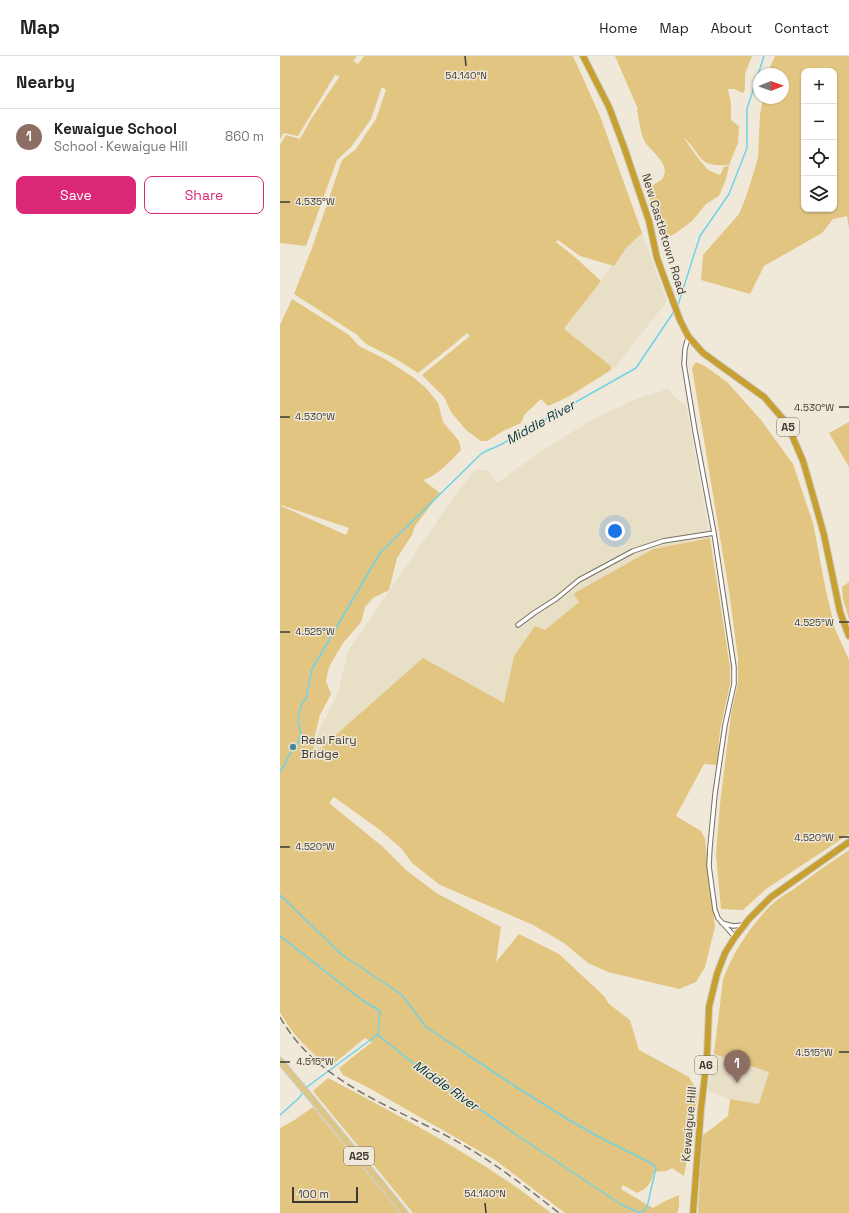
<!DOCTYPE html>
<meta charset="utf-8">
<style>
:root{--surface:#fff;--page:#f6f6f6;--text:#222;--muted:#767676;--line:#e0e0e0;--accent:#db2777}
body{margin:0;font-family:"Space Grotesk",sans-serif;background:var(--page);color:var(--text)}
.controls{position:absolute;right:12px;top:12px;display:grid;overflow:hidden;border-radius:8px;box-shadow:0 1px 3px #0004}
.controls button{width:36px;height:36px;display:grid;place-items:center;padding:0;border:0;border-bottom:1px solid var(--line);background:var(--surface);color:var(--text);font:20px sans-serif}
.compass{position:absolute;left:473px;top:12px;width:36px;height:36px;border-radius:50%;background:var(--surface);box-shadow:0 1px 3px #0004;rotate:89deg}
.scale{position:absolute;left:12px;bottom:10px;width:66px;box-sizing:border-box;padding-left:4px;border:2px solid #3d3a34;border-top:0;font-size:11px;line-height:14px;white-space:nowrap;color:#3d3a34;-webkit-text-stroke:3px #f0e9d9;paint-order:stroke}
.you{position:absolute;left:335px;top:475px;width:14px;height:14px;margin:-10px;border:3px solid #fff;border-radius:50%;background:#1a73e8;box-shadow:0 0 0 6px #1a73e833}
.badge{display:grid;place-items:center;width:26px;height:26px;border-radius:50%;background:var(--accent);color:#fff;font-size:13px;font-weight:700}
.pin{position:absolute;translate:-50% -33px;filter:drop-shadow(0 1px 2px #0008)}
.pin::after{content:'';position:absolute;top:21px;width:14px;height:12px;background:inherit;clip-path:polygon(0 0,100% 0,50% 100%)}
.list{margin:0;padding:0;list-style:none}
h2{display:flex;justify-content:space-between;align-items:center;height:52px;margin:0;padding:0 16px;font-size:17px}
h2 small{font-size:13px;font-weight:400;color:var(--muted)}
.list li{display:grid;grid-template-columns:26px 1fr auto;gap:12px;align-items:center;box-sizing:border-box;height:56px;padding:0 16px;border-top:1px solid var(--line)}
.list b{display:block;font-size:15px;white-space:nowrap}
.list p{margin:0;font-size:13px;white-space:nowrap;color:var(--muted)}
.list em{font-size:13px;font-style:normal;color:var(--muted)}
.actions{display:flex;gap:8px;padding:12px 16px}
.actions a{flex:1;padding:9px 0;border:1px solid var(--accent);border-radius:8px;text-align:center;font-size:14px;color:var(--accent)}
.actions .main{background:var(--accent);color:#fff}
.icon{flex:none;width:22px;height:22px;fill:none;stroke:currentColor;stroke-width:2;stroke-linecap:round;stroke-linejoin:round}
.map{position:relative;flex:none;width:569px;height:1157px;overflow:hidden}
header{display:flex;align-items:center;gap:24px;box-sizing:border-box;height:56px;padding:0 20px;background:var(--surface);border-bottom:1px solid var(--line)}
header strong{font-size:19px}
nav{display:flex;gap:22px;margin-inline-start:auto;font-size:14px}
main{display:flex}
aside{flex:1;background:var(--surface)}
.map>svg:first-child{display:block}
.built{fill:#e8dfc7}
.green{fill:#e1c580;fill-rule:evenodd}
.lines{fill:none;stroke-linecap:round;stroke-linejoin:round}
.stream{stroke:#6fd3e9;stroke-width:1.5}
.street-casing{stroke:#767061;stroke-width:5.5}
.primary-casing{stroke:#cdccca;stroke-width:8}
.highway-casing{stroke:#cdccca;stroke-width:8}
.street{stroke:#fff;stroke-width:3.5}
.primary{stroke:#ddc683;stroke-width:5.5}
.highway{stroke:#c7a030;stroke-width:6}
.rail{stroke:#7a766c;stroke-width:1.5;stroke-dasharray:8 4;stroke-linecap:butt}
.ticks{fill:none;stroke:#3d3a34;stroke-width:1.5}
.poi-dot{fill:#468999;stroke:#f0e9d9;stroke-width:1.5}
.labels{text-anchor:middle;stroke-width:3;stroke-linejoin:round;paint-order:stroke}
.shield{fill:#f0e9d9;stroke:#736e66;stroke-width:1}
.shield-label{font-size:11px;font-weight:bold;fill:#3d3a34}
.street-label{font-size:12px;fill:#3d3a34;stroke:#f0e9d9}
.poi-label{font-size:12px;fill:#3d3a34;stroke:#f0e9d9;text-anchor:start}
.water-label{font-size:13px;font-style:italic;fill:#00323b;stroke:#f0e9d9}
.ticks-label{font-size:10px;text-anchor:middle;fill:#3d3a34;stroke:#f0e9d9;stroke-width:3;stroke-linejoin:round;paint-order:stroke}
</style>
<header>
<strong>Map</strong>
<nav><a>Home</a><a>Map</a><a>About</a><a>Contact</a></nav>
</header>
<main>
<aside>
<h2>Nearby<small></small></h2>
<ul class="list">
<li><span class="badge" style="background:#8d6e63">1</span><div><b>Kewaigue School</b><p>School · Kewaigue Hill</p></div><em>860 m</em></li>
</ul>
<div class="actions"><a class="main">Save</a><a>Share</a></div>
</aside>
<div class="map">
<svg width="569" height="1157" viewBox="0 0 569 1157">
<rect width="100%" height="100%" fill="#f0e9d9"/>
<!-- built -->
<path class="built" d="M362,177L387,245L334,313L285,274V271L346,192Z
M388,333L399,345L406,349L430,482L373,493L296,536L299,546L234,600L224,648L31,700L33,687L58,637L68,595L162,458L195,414H207L217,427L263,394L312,364L356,343Z
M437,977L489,1016L479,1048L450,1043L428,1035Z"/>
<!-- green -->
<path class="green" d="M0,0H77L73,5L78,8L84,0H293L320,60L362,177L346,192L334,210L300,200L278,184L276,186L296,202L321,225L285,271V274L331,310V314L288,341L268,350L261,343L245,358L241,367L223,375L207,385H201L186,374L171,356L164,341L142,319L190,280L187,277L173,289L138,317L116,303L86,288L76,278L14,238L32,192L62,104L76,93L96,63L106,34L102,31L91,63L71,91L57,104L26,190L0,187V89L6,79L20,83L31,63L60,20L55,19L18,80L4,77L0,83Z
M335,0H472L465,18V33L463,37L454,33H448L451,47V64L459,70L458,87L449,109C415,111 424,99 403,81L418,102L428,114L440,119L444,111L449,110L446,123L439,140L426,148L412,165L396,177L383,184L367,134C371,129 378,127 382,123C393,108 369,95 364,84C360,75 359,63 357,54L358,53Z
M495,0H569V172L567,160L553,163L542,177L484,210L470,238L421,224L423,199L459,158L466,141L478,102L480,59L483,42H503V18H487ZM524,15H554V153H524Z
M12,243L69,279L79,290L105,303L133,321L146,332L158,347L163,366L179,385L181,394C170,405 159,419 143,424L160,437L135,470L132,479L117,502L109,534L93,542L85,551L81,566L63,587L49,611L46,625L51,638L40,659L35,679L32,700L143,602L224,647L234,600L255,570L265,574L299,546L294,539L296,536L373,493L430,482L450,611V628L440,674L437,709L424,708L396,760L421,775L425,783L435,871L425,911L416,926L399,933L328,916L308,907L284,887L253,869L160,829L132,807L122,793L100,774L54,741L49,747L103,791L127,815L158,838L221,871L216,906L239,878L279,898L324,940L329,948L350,964L359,994L409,1021L418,1037L404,1120L392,1112L386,1115L374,1116C371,1127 368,1132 357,1137L343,1129L341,1133L373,1152L383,1146L399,1139V1151L397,1157H285L215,1104L89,1032L63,1019L59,1012L92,986L85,982L52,1009L48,1010C28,994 12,978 0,956V269ZM1,450V449L69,472L66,479Z
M416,306L425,310L447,326L481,364L513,408L533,467L545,530L555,573L569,604V778L486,833L463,854L441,853L436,798L440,748L451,659L458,626V602L449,535L412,312Z
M569,366V411L549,377Z
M569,526V563L563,543L562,531Z
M569,794V1157H418L422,1080L448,1060L450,1043L479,1048L489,1016L434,998L443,924C451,899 472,868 491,849C496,844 504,839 511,835C530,821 549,807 569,794Z
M48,1022C125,1063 203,1103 271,1157H133L33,1035Z
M33,1051L120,1157H0V1072L13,1065Z"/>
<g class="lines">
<!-- stream -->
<path class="stream" d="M398,249L420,180L449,138L467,92V53L484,0
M0,716L5,708L9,699L17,690L21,677L18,666L19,657L22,647L26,643L32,613L100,497L202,397L220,389L356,312L395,254
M0,839L61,898L122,939L146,971L233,1029L289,1064L319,1081L371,1107L376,1112L367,1151L361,1157
M0,880L82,944L100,955L98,979
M98,979L132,1006L234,1077L342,1149L360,1157
M0,1059L19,1042L27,1031L97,979"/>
<!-- street casing -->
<g class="street-casing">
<path id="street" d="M407,285L405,293L404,308L415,375L434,477L454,611V628L445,669L435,738L430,791L429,810L435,854L438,862L455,881
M238,569L254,557L276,543L299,524L353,495L383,485L434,477
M442,867L453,870L463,869"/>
</g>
<!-- primary casing -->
<g class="primary-casing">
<path id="primary" d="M0,1005L32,1043L125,1157"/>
</g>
<!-- highway casing -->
<g class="highway-casing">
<path id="highway" d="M303,0L329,51L344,91L369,165L377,202L385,224L400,264L408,280L423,297L484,341L504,364L511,377L523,405L536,450L544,479L560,556L569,580
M413,1157L421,1053L427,1001L429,951L437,918L445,897L455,881L469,863L491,841L569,786"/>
</g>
<!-- street -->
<use href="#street" class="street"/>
<!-- primary -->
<use href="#primary" class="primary"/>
<!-- highway -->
<use href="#highway" class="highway"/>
<!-- rail -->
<path class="rail" d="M0,961C40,1032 124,1053 190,1093C221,1112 250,1134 279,1157"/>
</g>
<!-- ticks -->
<path class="ticks" d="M185,0L186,10M0,146H10M559,351H569M0,361H10M559,566H569M0,576H10M559,781H569M0,791H10M559,996H569M0,1006H10M205,1147L206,1157"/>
<!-- markers -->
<circle class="poi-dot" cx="13" cy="691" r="4"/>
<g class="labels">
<!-- shield labels -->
<g class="shield">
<rect x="497" y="362" width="22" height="18" rx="3"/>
<rect x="415" y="1000" width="22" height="18" rx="3"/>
<rect x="64" y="1091" width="30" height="18" rx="3"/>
</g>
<g class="shield-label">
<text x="508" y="375">A5</text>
<text x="426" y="1013">A6</text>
<text x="79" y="1104">A25</text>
</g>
<!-- street labels -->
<g class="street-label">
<text transform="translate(384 178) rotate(73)" y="4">New Castletown Road</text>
<text transform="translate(409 1068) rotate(-85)" y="4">Kewaigue Hill</text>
</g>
<!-- poi labels -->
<g class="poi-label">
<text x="21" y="688">Real Fairy<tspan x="21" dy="14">Bridge</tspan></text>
</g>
<!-- water labels -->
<g class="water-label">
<text transform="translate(260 366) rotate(-29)" y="5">Middle River</text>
<text transform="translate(166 1029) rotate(35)" y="5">Middle River</text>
</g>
</g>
<g class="ticks-label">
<text x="186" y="23">54.140°N</text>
<text x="35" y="149">4.535°W</text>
<text x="534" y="355">4.530°W</text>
<text x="35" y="364">4.530°W</text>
<text x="534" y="570">4.525°W</text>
<text x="35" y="579">4.525°W</text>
<text x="534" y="785">4.520°W</text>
<text x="35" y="794">4.520°W</text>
<text x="534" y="1000">4.515°W</text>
<text x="35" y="1009">4.515°W</text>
<text x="205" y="1141">54.140°N</text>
</g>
</svg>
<div class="controls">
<button>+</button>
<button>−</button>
<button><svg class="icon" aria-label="locate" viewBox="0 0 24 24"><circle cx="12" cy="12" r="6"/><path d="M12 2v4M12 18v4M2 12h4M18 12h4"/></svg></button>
<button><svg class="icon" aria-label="layers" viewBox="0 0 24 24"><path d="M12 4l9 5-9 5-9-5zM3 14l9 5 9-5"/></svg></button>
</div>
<svg class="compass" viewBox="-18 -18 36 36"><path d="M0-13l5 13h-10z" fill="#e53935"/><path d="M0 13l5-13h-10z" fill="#767676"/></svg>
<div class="scale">100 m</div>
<div class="you"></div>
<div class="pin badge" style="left:457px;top:1027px;background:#8d6e63">1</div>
</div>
</main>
